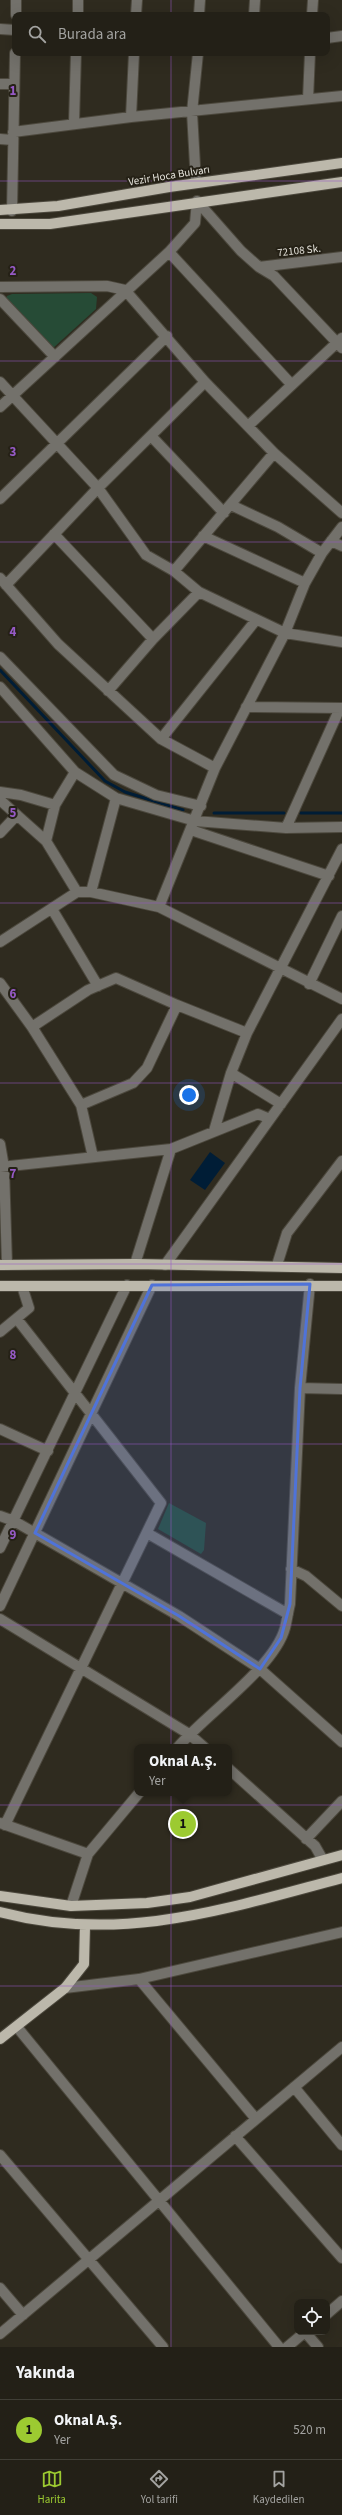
<!DOCTYPE html>
<html lang="tr">
<meta charset="utf-8">
<style>
:root{--surface:#232017;--page:#2b2820;--text:#f1f3f6;--muted:#a3a3a1;--line:#403e36;--accent:#9cca31}
body{margin:0;font-family:"Source Sans 3",sans-serif;background:var(--page);color:var(--text)}
.controls{position:absolute;right:12px;bottom:12px;display:grid;overflow:hidden;border-radius:8px;box-shadow:0 4px 16px #0002}
.controls button{width:36px;height:36px;display:grid;place-items:center;padding:0;border:0;border-bottom:1px solid var(--line);background:var(--surface);color:var(--text);font:20px sans-serif}
.you{position:absolute;left:189px;top:1095px;width:14px;height:14px;margin:-10px;border:3px solid #fff;border-radius:50%;background:#1a73e8;box-shadow:0 0 0 6px #1a73e833}
.badge{display:grid;place-items:center;width:26px;height:26px;border-radius:50%;background:var(--accent);color:#111;font-size:13px;font-weight:700}
.pin{position:absolute;translate:-50% -50%;border:2px solid #fff;box-shadow:0 1px 4px #0006}
.popup{position:absolute;left:134px;top:1744px;width:98px;height:52px;box-sizing:border-box;display:grid;place-content:center;border-radius:8px;background:var(--surface);filter:drop-shadow(0 1px 3px #0005);font-size:13px;white-space:nowrap;color:var(--muted)}
.popup b{font-size:15px;color:var(--text)}
.popup::after{content:'';position:absolute;left:50%;top:100%;margin-left:-8px;border:8px solid transparent;border-top-color:var(--surface)}
.list{margin:0;padding:0;list-style:none}
h2{display:flex;justify-content:space-between;align-items:center;height:52px;margin:0;padding:0 16px;font-size:17px}
h2 small{font-size:13px;font-weight:400;color:var(--muted)}
.list li{display:grid;grid-template-columns:26px 1fr auto;gap:12px;align-items:center;box-sizing:border-box;height:60px;padding:0 16px;border-top:1px solid var(--line)}
.list b{display:block;font-size:15px;white-space:nowrap}
.list p{margin:0;font-size:13px;white-space:nowrap;color:var(--muted)}
.list em{font-size:13px;font-style:normal;color:var(--muted)}
.icon{flex:none;width:22px;height:22px;fill:none;stroke:currentColor;stroke-width:2;stroke-linecap:round;stroke-linejoin:round}
.map{position:relative;flex:none;width:342px;height:2347px;overflow:hidden}
.search{position:absolute;background:var(--surface);box-shadow:0 4px 16px #0002;left:12px;right:12px;top:12px;height:44px;display:flex;align-items:center;gap:10px;box-sizing:border-box;padding:0 14px;border-radius:8px;color:var(--muted);font-size:15px}
.sheet{height:112px;background:var(--surface)}
nav{display:flex;justify-content:space-around;align-items:center;box-sizing:border-box;height:56px;border-top:1px solid var(--line);background:var(--surface);font-size:11px;color:var(--muted)}
nav a{display:grid;justify-items:center;gap:2px}
nav .on{color:var(--accent)}
.map>svg:first-child{display:block}
.green{fill:#264b36}
.water{fill:#001d36}
.lines{fill:none;stroke-linecap:round;stroke-linejoin:round}
.stream{stroke:#001d36;stroke-width:3}
.minor-casing{stroke:#4c483d;stroke-width:12}
.major-casing{stroke:#4c483d;stroke-width:12}
.minor{stroke:#73716b;stroke-width:10}
.major{stroke:#bcb8ab;stroke-width:10}
.marked{fill:#4f73d9;fill-opacity:0.2;stroke:#4f73d9;stroke-width:3;stroke-linejoin:round}
.grid{fill:none;stroke:#965ac6;stroke-width:1;stroke-opacity:0.55}
.labels{text-anchor:middle;stroke-width:4;stroke-linejoin:round;paint-order:stroke}
.street-label{font-size:11px;fill:#e5e3db;stroke:#252116}
.grid-label{font-size:13px;text-anchor:middle;font-weight:bold;fill:#965ac6;stroke:#252116;stroke-width:4;stroke-linejoin:round;paint-order:stroke}
</style>
<div class="map">
<svg width="342" height="2347" viewBox="0 0 342 2347">
<rect width="100%" height="100%" fill="#2f2b1f"/>
<!-- green -->
<path class="green" d="M91,293L97,297L96,309L52,349L5,300L7,296L12,294Z
M169,1503L206,1523L204,1550L201,1554L158,1529Z"/>
<!-- water -->
<path class="water" d="M210,1152L225,1163L205,1190L190,1180Z"/>
<g class="lines">
<!-- stream -->
<path class="stream" d="M0,670L105,781L125,792L183,810
M214,813H284
M301,813H342"/>
<!-- minor casing -->
<g class="minor-casing">
<path id="minor" d="M16,0V15
M78,15V0
M136,15L137,0
M199,15L200,0
M254,15L255,0
M312,15L313,0
M0,29L15,30
M327,38L342,36
M0,84H14
M308,99L310,53
M131,117L134,53
M74,123L76,53
M13,132L131,117L342,96
M0,139L13,140
M196,183L192,112L198,53
M197,201L241,251L259,267L274,276L342,348
M12,211L15,53
M169,252L291,384
M259,267L342,257
M0,287L107,286L125,290L205,382L274,453L342,513
M0,299L55,357
M0,382L98,488L146,555L174,571L199,592L285,633L342,642
M0,407L169,252L195,223L197,201
M248,426L342,338
M152,437L224,513
M0,499L167,336
M231,505L278,527L322,553
M54,534L153,639L108,691
M203,536L305,583
M331,541L342,546
M174,571L274,453
M0,578L58,644L161,739L215,768
M6,585L98,488L205,382
M153,639L199,592
M0,657L114,775L156,795L201,806
M0,687L75,772L116,798L195,821L286,828L342,827
M246,707L342,708
M161,739L256,620
M0,792L21,795L55,805L75,772
M0,800L46,841L77,892
M286,828L340,708
M191,830L329,876
M0,833L17,815
M46,841L55,805
M91,892L116,798
M159,907L215,768L285,633L305,583L322,553L342,527
M52,909L98,986
M0,942L77,892H91L159,907L342,999
M0,983L32,1027L81,1105L93,1157
M309,984L342,916
M32,1027L88,990L116,978L177,1005
M231,1073L281,1104
M81,1105L133,1083L147,1068L177,1005L247,1033
M214,1131L231,1073L247,1033L342,849
M0,1144L4,1167L7,1265
M0,1167L171,1149L258,1114L270,1119
M135,1264L171,1149
M165,1265L342,1019
M277,1265L287,1233L342,1161
M0,1332L29,1308L22,1286
M300,1388L342,1389
M0,1429L48,1451
M0,1516L14,1521L179,1616L260,1669L342,1742
M147,1533L288,1614
M0,1548L127,1285
M291,1569L306,1576L342,1606
M0,1606L152,1285
M0,1619L189,1734L204,1747
M178,1747C206,1714 274,1668 285,1628C287,1620 288,1612 290,1604L300,1388L310,1284
M229,1769L315,1846L323,1860
M0,1823L88,1854
M5,1825L161,1503L17,1319
M306,1839L342,1801
M71,1906L88,1854L139,1793
M139,1979L256,2119
M65,1988L139,1979L342,1932
M17,2027L279,2347
M294,2087L342,2145
M235,2136L342,2258
M0,2155L163,2347
M0,2288L23,2315
M327,2314L342,2301
M305,2332L318,2347
M0,2334L342,2047
M287,2347L305,2332"/>
</g>
<!-- major casing -->
<g class="major-casing">
<path id="major" d="M0,210L58,206L169,187L342,163
M0,224H50L342,182
M0,1265L135,1264L342,1268
M0,1286H342
M0,1896L71,1906L147,1903L190,1897L342,1855
M0,1912C122,1944 225,1909 342,1878
M0,2039L65,1988L84,1964L85,1926"/>
</g>
<!-- minor -->
<use href="#minor" class="minor"/>
<!-- major -->
<use href="#major" class="major"/>
</g>
<!-- marked area -->
<path class="marked" d="M310,1284L300,1388L290,1604L281,1638L260,1669L179,1616L35,1533L152,1285Z"/>
<!-- grid -->
<path class="grid" d="M171,0V15M171,53V2347M0,181H342M0,361H342M0,542H342M0,722H342M0,903H342M0,1083H342M0,1264H342M0,1444H342M0,1625H342M0,1805H342M0,1986H342M0,2166H342"/>
<g class="labels">
<!-- street labels -->
<g class="street-label">
<text transform="translate(169 175) rotate(-9)" y="4">Vezir Hoca Bulvarı</text>
<text transform="translate(299 250) rotate(-6)" y="4">72108 Sk.</text>
</g>
</g>
<g class="grid-label">
<text x="13" y="95">1</text>
<text x="13" y="275">2</text>
<text x="13" y="456">3</text>
<text x="13" y="636">4</text>
<text x="13" y="817">5</text>
<text x="13" y="998">6</text>
<text x="13" y="1178">7</text>
<text x="13" y="1359">8</text>
<text x="13" y="1539">9</text>
</g>
</svg>
<div class="controls">
<button><svg class="icon" aria-label="locate" viewBox="0 0 24 24"><circle cx="12" cy="12" r="6"/><path d="M12 2v4M12 18v4M2 12h4M18 12h4"/></svg></button>
</div>
<div class="you"></div>
<div class="pin badge" style="left:183px;top:1824px">1</div>
<div class="popup"><b>Oknal A.Ş.</b>Yer</div>
<div class="search"><svg class="icon" aria-label="search" viewBox="0 0 24 24"><circle cx="10" cy="10" r="6"/><path d="M15 15l6 6"/></svg>Burada ara</div>
</div>
<section class="sheet">
<h2>Yakında<small></small></h2>
<ul class="list">
<li><span class="badge">1</span><div><b>Oknal A.Ş.</b><p>Yer</p></div><em>520 m</em></li>
</ul>
</section>
<nav>
<a class="on"><svg class="icon" aria-label="map" viewBox="0 0 24 24"><path d="M3 6l6-2 6 2 6-2v14l-6 2-6-2-6 2zM9 4v14M15 6v14"/></svg>Harita</a>
<a><svg class="icon" aria-label="directions" viewBox="0 0 24 24"><path d="M12 3l9 9-9 9-9-9zM9 14v-3h6M13 9l2 2-2 2"/></svg>Yol tarifi</a>
<a><svg class="icon" aria-label="saved" viewBox="0 0 24 24"><path d="M7 4h10v16l-5-4-5 4z"/></svg>Kaydedilen</a>
</nav>
